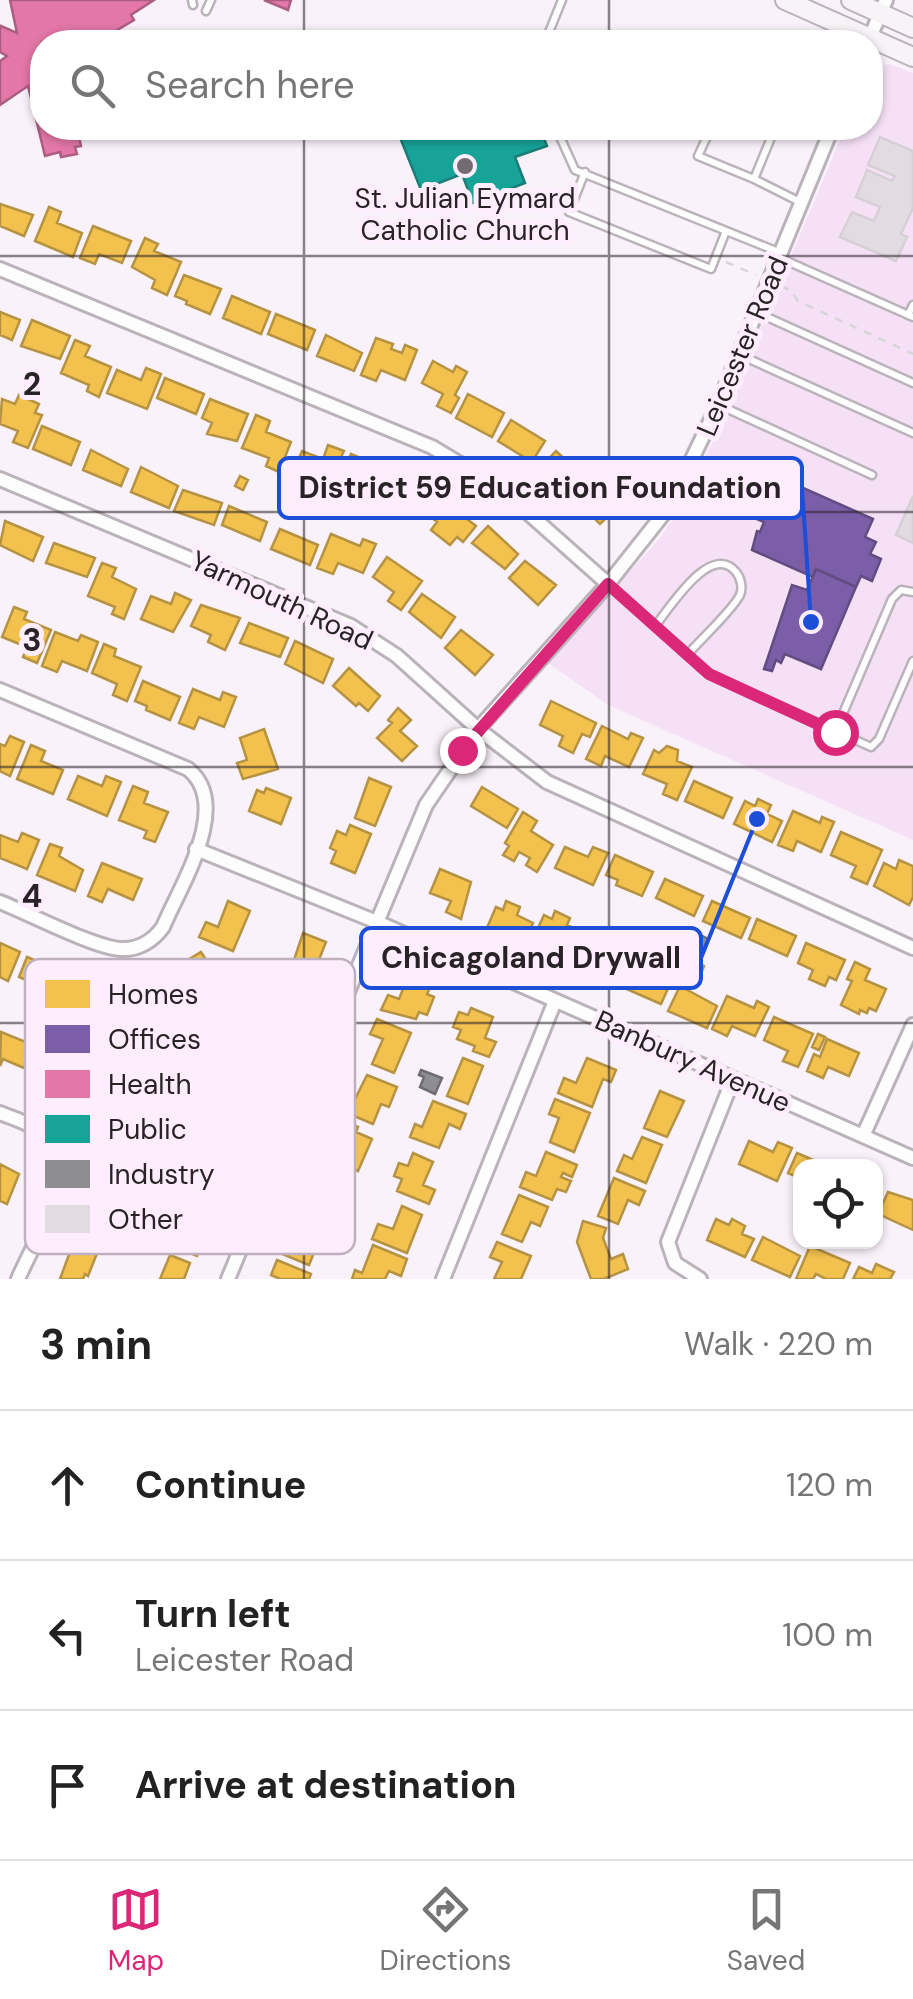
<!DOCTYPE html>
<meta charset="utf-8">
<style>
:root{--surface:#fff;--page:#f2f2f2;--text:#222;--muted:#767676;--line:#e0e0e0;--accent:#db2777}
body{margin:0;font-family:"DM Sans",sans-serif;background:var(--page);color:var(--text)}
.controls{position:absolute;right:30px;bottom:30px;display:grid;overflow:hidden;border-radius:20px;box-shadow:0 2px 8px #0004}
.controls button{width:90px;height:90px;display:grid;place-items:center;padding:0;border:0;border-bottom:2px solid var(--line);background:var(--surface);color:var(--text);font:50px sans-serif}
.stop{position:absolute;width:30px;height:30px;margin:-22px;border:8px solid #db2777;border-radius:50%;background:#fff}
.stop.end{background:#db2777;border-color:#fff;box-shadow:0 2px 10px #0008}
.list{margin:0;padding:0;list-style:none}
h2{display:flex;justify-content:space-between;align-items:center;height:130px;margin:0;padding:0 40px;font-size:42px}
h2 small{font-size:32px;font-weight:400;color:var(--muted)}
.list li{display:grid;grid-template-columns:65px 1fr auto;gap:30px;align-items:center;box-sizing:border-box;height:150px;padding:0 40px;border-top:2px solid var(--line)}
.list b{display:block;font-size:38px;white-space:nowrap}
.list p{margin:0;font-size:32px;white-space:nowrap;color:var(--muted)}
.list em{font-size:32px;font-style:normal;color:var(--muted)}
.icon{flex:none;width:55px;height:55px;fill:none;stroke:currentColor;stroke-width:2;stroke-linecap:round;stroke-linejoin:round}
.map{position:relative;flex:none;width:913px;height:1279px;overflow:hidden}
.search{position:absolute;background:var(--surface);box-shadow:0 2px 8px #0004;left:30px;right:30px;top:30px;height:110px;display:flex;align-items:center;gap:25px;box-sizing:border-box;padding:0 35px;border-radius:40px;color:var(--muted);font-size:38px}
.sheet{height:580px;background:var(--surface)}
nav{display:flex;justify-content:space-around;align-items:center;box-sizing:border-box;height:140px;border-top:2px solid var(--line);background:var(--surface);font-size:28px;color:var(--muted)}
nav a{display:grid;justify-items:center;gap:5px}
nav .on{color:var(--accent)}
.map>svg:first-child{display:block}
.green{fill:#f6e0f5}
.homes{fill:#f2c14e;stroke:#b69243;stroke-width:2.5}
.offices{fill:#7b5ea7;stroke:#624c81;stroke-width:2.5}
.health{fill:#e377a8;stroke:#ab5e82;stroke-width:2.5}
.public{fill:#17a398;stroke:#1c7d76;stroke-width:2.5}
.industry{fill:#8d8d92;stroke:#6f6d72;stroke-width:2.5}
.building{fill:#e2dce2;stroke:#d6d0d6;stroke-width:2.5}
.lines{fill:none;stroke-linecap:round;stroke-linejoin:round}
.service-casing{stroke:#bab4ba;stroke-width:11}
.minor-casing{stroke:#bab4ba;stroke-width:18}
.secondary-casing{stroke:#bab4ba;stroke-width:22}
.path{stroke:#d8d5d8;stroke-width:2.5;stroke-dasharray:8 8;stroke-linecap:butt}
.service{stroke:#fefdfe;stroke-width:6}
.minor{stroke:#fefdfe;stroke-width:12}
.secondary{stroke:#f7f3f7;stroke-width:18}
.route{stroke:#db2777;stroke-width:12}
.grid{fill:none;stroke:#292328;stroke-width:2.5;stroke-opacity:0.55}
.poi-dot{fill:#726b72;stroke:#feeefd;stroke-width:4}
.labels{text-anchor:middle;stroke-width:10;stroke-linejoin:round;paint-order:stroke}
.poi-label{font-size:28px;fill:#292328;stroke:#feeefd}
.street-label{font-size:28px;fill:#292328;stroke:#feeefd}
.key{fill:#feeefd;stroke:#beb1bd;stroke-width:2.5}
.key-label{font-size:28px;fill:#292328}
.grid-label{font-size:32px;text-anchor:middle;font-weight:bold;fill:#292328;stroke:#feeefd;stroke-width:10;stroke-linejoin:round;paint-order:stroke}
.leader{fill:none;stroke:#1d4ed8;stroke-width:4}
.callout-dot{fill:#1d4ed8;stroke:#feeefd;stroke-width:4}
.callout{fill:#feeefd;stroke:#1d4ed8;stroke-width:4}
.callout-label{font-size:30px;text-anchor:middle;font-weight:bold;fill:#292328}
</style>
<div class="map">
<svg width="913" height="1279" viewBox="0 0 913 1279">
<rect width="100%" height="100%" fill="#faf2fa"/>
<!-- green -->
<path class="green" d="M889,64L913,73V840L608,705L548,663L660,538L680,508L712,443L845,128H870L871,72L875,67Z"/>
<!-- homes -->
<path class="homes" d="M0,204L33,215L24,236L0,226Z
M49,207L61,212L57,223L82,233L73,257L35,241Z
M93,226L131,241L122,263L99,254L95,264L80,258Z
M145,238L158,244L154,251L181,262L167,295L152,288L155,280L132,267Z
M184,275L221,289L210,314L186,304L187,301L175,296Z
M232,296L270,312L261,334L223,318Z
M0,312L20,320L12,340L0,335Z
M276,314L315,330L307,350L268,334Z
M32,320L70,336L60,359L21,346Z
M326,335L362,353L354,371L317,356Z
M376,338L393,344L391,349L402,353L405,345L417,350L405,380L381,370L376,381L361,375Z
M75,340L90,346L85,356L111,367L99,397L87,391L89,385L61,373Z
M433,361L453,372L456,366L467,372L455,395L459,398L451,413L437,406L443,394L422,383Z
M146,368L161,374L147,409L107,393L117,370L141,380Z
M165,378L204,394L196,414L157,398Z
M468,394L504,413L492,437L456,418Z
M19,395L39,404L35,413L42,415L28,448L13,442L18,431L0,424L2,399L15,404Z
M210,399L248,414L237,441L207,434L212,423L202,418Z
M256,415L270,421L266,432L291,442L279,472L266,466L269,458L242,448Z
M511,420L545,441L532,462L498,441Z
M42,426L80,442L71,465L33,449Z
M328,445L344,451L324,491L304,483L307,475L294,470L302,451L323,459Z
M91,450L128,469L121,486L83,470Z
M556,451L586,479L567,499L537,471Z
M351,454L388,470L378,493L352,483L354,478L342,473Z
M616,465L640,485L600,524L585,509L611,481L607,474Z
M141,467L178,486L169,508L131,492Z
M240,476L248,480L243,490L235,486Z
M183,490L222,503L214,525L174,511Z
M444,501L476,526L463,542L457,537L450,545L431,530L437,522L431,517Z
M229,506L267,522L260,541L222,525Z
M5,521L43,537L33,561L0,545Z
M488,526L518,554L505,569L472,543Z
M280,529L318,545L310,565L271,549Z
M331,534L360,546L363,539L376,544L363,573L338,563L333,574L317,568Z
M54,543L95,558L87,577L46,563Z
M387,557L422,581L401,610L388,601L394,592L373,577Z
M525,561L556,585L538,605L509,578Z
M102,563L116,568L112,577L136,589L124,619L112,614L115,607L88,596Z
M175,593L191,600L173,632L141,619L151,596L171,604Z
M422,594L455,617L441,638L409,612Z
M201,605L240,618L225,650L208,642L211,635L191,626Z
M14,607L27,612L24,619L51,630L37,663L23,657L27,647L2,637Z
M249,623L288,638L280,657L240,643Z
M461,630L493,655L475,675L445,648Z
M55,632L78,641L81,635L98,642L87,671L62,661L57,672L42,666Z
M295,641L333,659L323,683L285,664Z
M104,644L116,649L114,656L141,667L127,701L113,695L117,684L92,673Z
M349,668L380,696L368,711L359,703L356,706L333,686Z
M143,681L180,697L170,720L146,710L147,706L135,701Z
M193,689L220,700L223,692L236,697L224,727L199,717L194,729L179,723Z
M551,701L596,723L590,737L582,734L573,753L559,746L563,736L540,725Z
M398,708L411,720L400,731L417,746L402,761L377,738L392,723L388,720Z
M602,726L628,739L631,733L643,738L629,767L605,756L601,766L586,759Z
M264,729L278,769L243,779L237,763L247,760L240,738Z
M10,736L24,742L10,776L0,771V744L5,746Z
M31,745L45,751L41,761L63,770L53,794L17,779Z
M667,746L678,750L677,761L692,767L677,800L663,794L667,784L643,774L654,750L659,753Z
M78,776L102,786L106,776L121,782L107,816L68,799Z
M369,778L391,787L375,826L355,818Z
M694,781L732,798L723,818L685,801Z
M133,786L148,792L144,803L168,812L155,842L144,838L147,831L119,820Z
M482,787L518,809L507,828L471,806Z
M266,788L291,798L281,824L249,811L257,790L264,793Z
M758,799L771,805L767,814L782,821L772,842L734,824L745,801L755,806Z
M793,811L820,823L822,817L834,822L821,852L797,841L793,851L778,845Z
M523,812L537,821L531,831L553,845L537,872L526,865L530,858L519,852L514,861L503,855L509,846L505,843Z
M350,825L371,834L355,873L331,863L336,851L330,848L337,831L346,835Z
M841,832L882,850L867,884L851,877L856,866L831,855Z
M22,833L39,840L27,869L0,858V835L18,842Z
M50,844L62,848L59,856L83,870L75,891L37,875Z
M565,847L588,857L593,847L608,853L593,885L555,868Z
M615,855L653,872L642,896L616,885L618,880L606,875Z
M899,860L913,866V897L909,905L874,886L884,863L896,869Z
M102,863L142,879L133,900L108,889L102,902L88,896Z
M440,869L471,882L461,919L446,912L451,901L430,893Z
M665,879L703,896L694,916L656,898Z
M228,901L250,911L233,951L199,937L206,922L218,927Z
M506,901L520,907L517,915L533,923L524,943L486,930L496,907L503,910Z
M712,901L750,918L741,938L703,921Z
M555,911L570,918L567,925L582,932L572,955L548,945L543,955L529,948L544,915L552,919Z
M757,919L796,936L787,956L749,939Z
M303,933L326,942L311,980L290,972Z
M0,943L20,952L8,981L0,977Z
M806,943L845,960L836,980L829,977L825,986L809,979L813,970L798,963Z
M201,952L215,974L179,995L166,973Z
M27,957L66,973L58,993L19,977Z
M690,959L704,966L698,980L683,973Z
M855,962L870,969L865,980L886,989L876,1011L869,1008L867,1013L860,1010L859,1014L841,1005L852,981L847,979Z
M631,967L670,984L661,1004L622,987Z
M407,979L430,988L427,994L434,997L427,1015L419,1012L416,1019L381,1010L388,995L399,999Z
M680,986L717,1006L707,1028L668,1011Z
M727,996L754,1008L757,1001L769,1007L755,1036L732,1026L727,1036L712,1029Z
M471,1008L493,1017L485,1038L496,1042L489,1057L473,1051L475,1046L457,1039L461,1030L453,1027L459,1012L468,1015Z
M774,1017L813,1034L798,1067L783,1061L788,1051L764,1040Z
M377,1019L411,1033L394,1073L372,1064L383,1039L370,1034Z
M1,1032L33,1045L24,1068L3,1059L0,1066Z
M818,1034L825,1037L819,1050L812,1047Z
M827,1039L859,1053L849,1076L828,1067L823,1078L807,1071L814,1054L820,1057Z
M463,1058L483,1066L468,1104L447,1096Z
M587,1058L616,1070L611,1082L603,1079L592,1107L558,1093L564,1078L576,1083Z
M367,1075L397,1087L389,1107L381,1104L373,1124L340,1110L346,1095L355,1099Z
M660,1091L684,1101L667,1137L644,1128Z
M555,1099L590,1113L574,1152L550,1142L559,1118L549,1114Z
M433,1101L466,1114L460,1129L449,1124L439,1148L410,1137L415,1124L422,1127Z
M340,1119L358,1127L356,1132L372,1139L358,1171L325,1157Z
M642,1137L662,1145L646,1183L617,1171L624,1155L632,1159Z
M749,1141L773,1152L778,1142L792,1148L777,1181L739,1164Z
M546,1152L577,1165L572,1177L563,1173L561,1177L571,1181L566,1192L557,1189L552,1200L520,1187L526,1172L536,1176Z
M413,1153L433,1162L423,1185L435,1190L429,1204L397,1191L402,1179L394,1176L399,1163L408,1166Z
M797,1153L827,1166H800V1178L788,1173Z
M0,1164L19,1174L7,1204L0,1201Z
M614,1178L645,1191L639,1205L628,1200L618,1224L598,1216Z
M888,1192L913,1200V1230L878,1214Z
M519,1195L548,1207L540,1226L531,1222L522,1242L502,1234Z
M173,1200L202,1213L193,1236L204,1241L197,1256L164,1243L176,1215L168,1211Z
M402,1206L422,1215L407,1253L372,1239L378,1224L393,1229Z
M296,1214L316,1221L310,1234L320,1238L309,1265L280,1253Z
M716,1219L729,1225L732,1219L745,1226L742,1234L754,1239L745,1257L707,1240Z
M583,1221L606,1228L603,1238L611,1259L623,1254L628,1269L604,1279H591L577,1242Z
M763,1237L800,1256L790,1277L752,1260Z
M74,1241L98,1251L88,1276L85,1274L83,1279H60Z
M497,1242L531,1256L521,1279H494L502,1262L490,1257Z
M373,1245L407,1259L401,1276L389,1271L385,1279H352L355,1270L362,1273Z
M810,1246L850,1263L843,1279H826L816,1274L813,1279H796Z
M170,1255L190,1263L184,1279H160Z
M277,1260L311,1274L309,1279H280L271,1275Z
M876,1264L894,1272L890,1279H853L859,1267L872,1273Z"/>
<!-- offices -->
<path class="offices" d="M745,462L873,519L865,537L876,542L870,554L881,559L872,581L861,576L856,587L816,569L813,577L752,550L757,531L760,532L764,522L729,507Z
M816,569L856,587L821,669L785,654L781,663L776,660L772,671L764,669L792,585L807,590Z"/>
<!-- health -->
<path class="health" d="M10,0H154L131,15L134,20L97,42H42V128H77L81,146L75,147L77,154L61,157L60,152L45,156L28,86L0,105V61L7,56L0,52V29L1,26L17,33Z
M264,0H291L288,10Z"/>
<!-- public -->
<path class="public" d="M418,128H540L547,146L515,157L525,183L473,203L462,174L421,190L399,135Z"/>
<!-- industry -->
<path class="industry" d="M695,932L708,939L701,954L688,947Z
M421,1070L442,1078L435,1094L420,1087L424,1077L419,1075Z"/>
<!-- building -->
<path class="building" d="M880,137L913,151V208L901,234L907,237L896,261L840,237L852,212L874,221L880,207L856,197L867,170L892,181L895,176L868,165Z
M913,496V543L896,535Z"/>
<g class="lines">
<!-- service casing -->
<g class="service-casing">
<path id="service" d="M192,0L193,5
M206,11L211,0
M545,42L562,0
M556,128L575,170L781,253
M711,128L698,156L754,179
M775,128L754,179L800,202
M585,172L569,212L711,269L726,231
M780,258L913,317
M756,312L913,383
M908,315L913,305
M740,355L913,433
M719,405L872,475
M609,584L709,674L871,747L879,739L913,661
M655,626C670,608 711,541 736,572C741,578 743,588 740,595C732,611 699,641 687,655
M835,732L892,599L901,590L913,592"/>
</g>
<!-- minor casing -->
<g class="minor-casing">
<path id="minor" d="M868,42L886,0
M0,269L432,447L500,488L608,584
M0,479L351,626L397,656L478,729L547,782L913,948
M0,690L188,769C233,805 180,886 163,927C153,941 138,950 121,949C95,948 28,913 0,902
M196,849L377,922L913,1158
M0,1113C14,1119 31,1123 43,1134C81,1170 35,1239 18,1279
M863,1136L913,1025
M228,1279L426,805L478,729L608,584L669,507L718,405L832,128
M443,1279L555,1001
M700,1279L675,1263L668,1242L733,1079"/>
</g>
<!-- secondary casing -->
<g class="secondary-casing">
<path id="secondary" d="M785,0L913,57
M851,0L913,28"/>
</g>
<!-- path -->
<path class="path" d="M726,262L756,275
M781,286L790,290L798,301L913,354"/>
<!-- service -->
<use href="#service" class="service"/>
<!-- minor -->
<use href="#minor" class="minor"/>
<!-- secondary -->
<use href="#secondary" class="secondary"/>
</g>
<g class="lines">
<!-- route -->
<path class="route" d="M462,750L608,584L709,674L835,732"/>
</g>
<!-- grid -->
<path class="grid" d="M304,0V42M609,0V42M304,128V1279M609,128V1279M0,256H913M0,512H913M0,767H913M0,1023H913"/>
<!-- markers -->
<circle class="poi-dot" cx="465" cy="166" r="10"/>
<g class="labels">
<!-- poi labels -->
<g class="poi-label">
<text x="465" y="208">St. Julian Eymard<tspan x="465" dy="32">Catholic Church</tspan></text>
</g>
<!-- street labels -->
<g class="street-label">
<text transform="translate(742 346) rotate(-67)" y="10">Leicester Road</text>
<text transform="translate(282 600) rotate(25)" y="10">Yarmouth Road</text>
<text transform="translate(693 1061) rotate(24)" y="10">Banbury Avenue</text>
</g>
</g>
<!-- legend -->
<rect x="25" y="959" width="330" height="295" rx="15" class="key"/>
<rect x="45" y="980" width="45" height="28" fill="#f2c14e"/>
<rect x="45" y="1025" width="45" height="28" fill="#7b5ea7"/>
<rect x="45" y="1070" width="45" height="28" fill="#e377a8"/>
<rect x="45" y="1115" width="45" height="28" fill="#17a398"/>
<rect x="45" y="1160" width="45" height="28" fill="#8d8d92"/>
<rect x="45" y="1205" width="45" height="28" fill="#e2dce2"/>
<g class="key-label">
<text x="108" y="1004">Homes</text>
<text x="108" y="1049">Offices</text>
<text x="108" y="1094">Health</text>
<text x="108" y="1139">Public</text>
<text x="108" y="1184">Industry</text>
<text x="108" y="1229">Other</text>
</g>
<g class="grid-label">
<text x="32" y="395">2</text>
<text x="32" y="651">3</text>
<text x="32" y="907">4</text>
</g>
<!-- callouts -->
<path class="leader" d="M811 622L802 488M757 819L701 958"/>
<g class="callout-dot">
<circle cx="811" cy="622" r="10"/>
<circle cx="757" cy="819" r="10"/>
</g>
<g class="callout">
<rect x="279" y="458" width="523" height="60" rx="10"/>
<rect x="361" y="928" width="340" height="60" rx="10"/>
</g>
<g class="callout-label">
<text x="540" y="498">District 59 Education Foundation</text>
<text x="531" y="968">Chicagoland Drywall</text>
</g>
</svg>
<div class="controls">
<button><svg class="icon" aria-label="locate" viewBox="0 0 24 24"><circle cx="12" cy="12" r="6"/><path d="M12 2v4M12 18v4M2 12h4M18 12h4"/></svg></button>
</div>
<div class="stop" style="left:835px;top:732px"></div>
<div class="stop end" style="left:462px;top:750px"></div>
<div class="search"><svg class="icon" aria-label="search" viewBox="0 0 24 24"><circle cx="10" cy="10" r="6"/><path d="M15 15l6 6"/></svg>Search here</div>
</div>
<section class="sheet">
<h2>3 min<small>Walk · 220 m</small></h2>
<ul class="list">
<li><svg class="icon" aria-label="ahead" viewBox="0 0 24 24"><path d="M12 20V5M6 11l6-6 6 6"/></svg><div><b>Continue</b></div><em>120 m</em></li>
<li><svg class="icon" aria-label="left" viewBox="0 0 24 24"><path d="M17 20v-9H6M10 6l-5 5 5 5"/></svg><div><b>Turn left</b><p>Leicester Road</p></div><em>100 m</em></li>
<li><svg class="icon" aria-label="arrive" viewBox="0 0 24 24"><path d="M6 21V4h12l-3 4 3 4H6"/></svg><div><b>Arrive at destination</b></div></li>
</ul>
</section>
<nav>
<a class="on"><svg class="icon" aria-label="map" viewBox="0 0 24 24"><path d="M3 6l6-2 6 2 6-2v14l-6 2-6-2-6 2zM9 4v14M15 6v14"/></svg>Map</a>
<a><svg class="icon" aria-label="directions" viewBox="0 0 24 24"><path d="M12 3l9 9-9 9-9-9zM9 14v-3h6M13 9l2 2-2 2"/></svg>Directions</a>
<a><svg class="icon" aria-label="saved" viewBox="0 0 24 24"><path d="M7 4h10v16l-5-4-5 4z"/></svg>Saved</a>
</nav>
